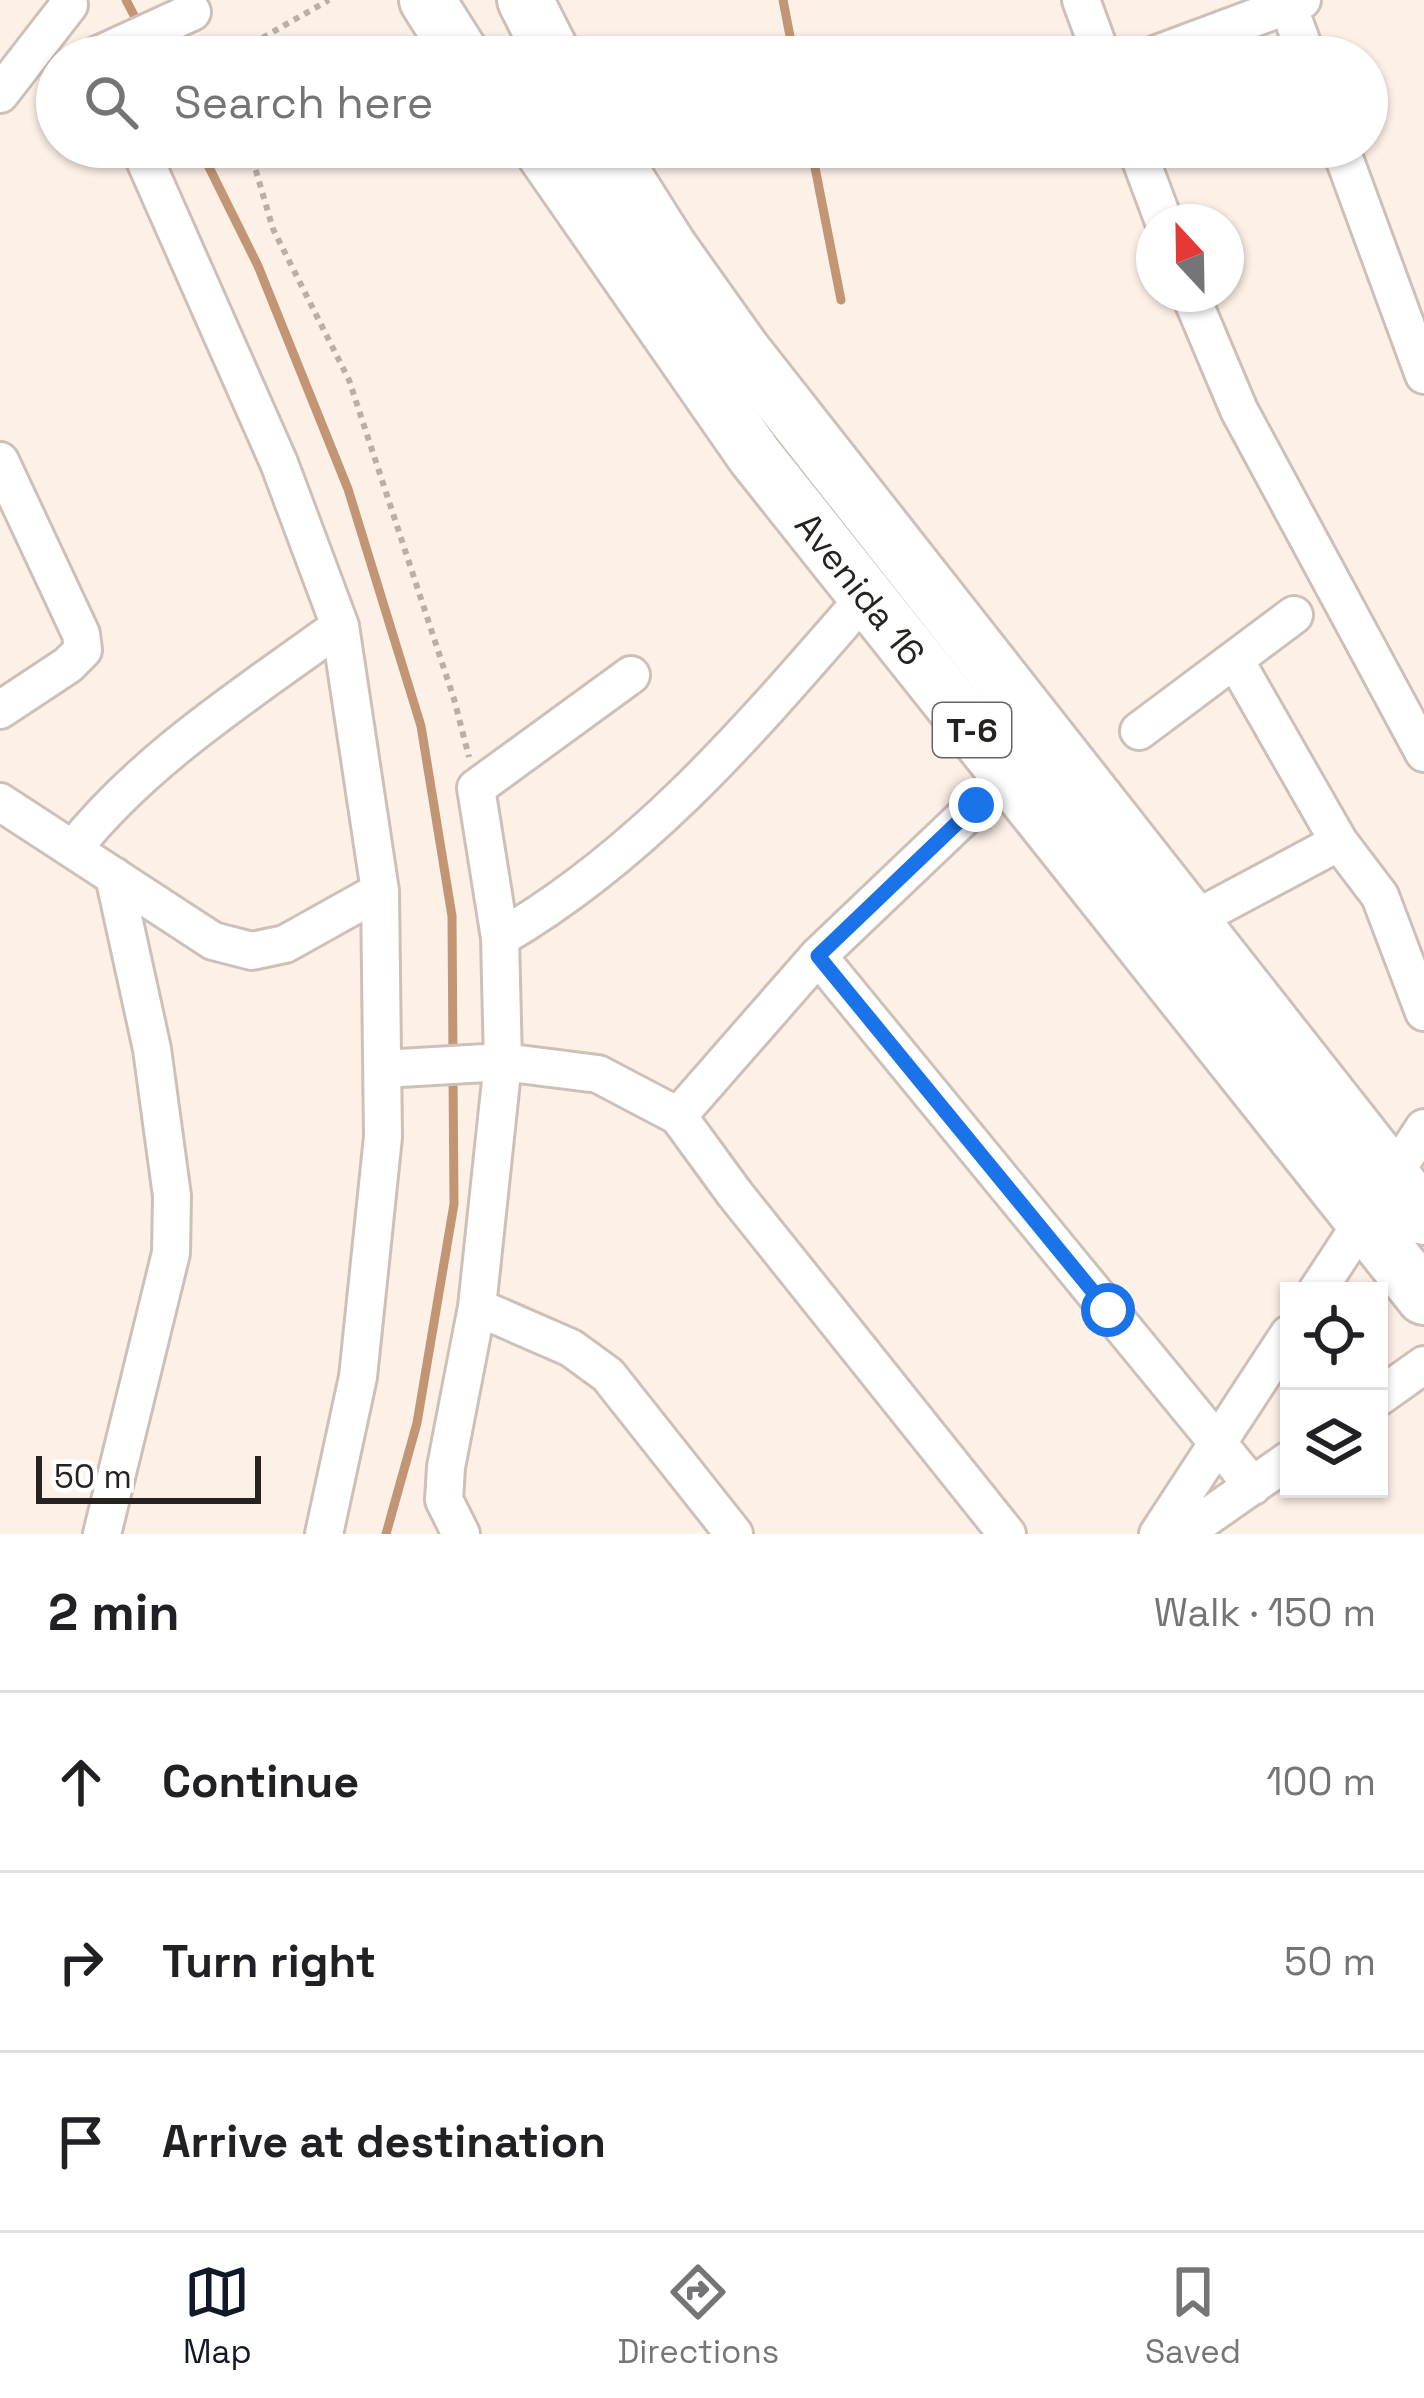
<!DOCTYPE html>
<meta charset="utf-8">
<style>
:root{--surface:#fff;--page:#f6f6f6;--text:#202124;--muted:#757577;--line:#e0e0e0;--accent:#111827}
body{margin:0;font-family:"Space Grotesk",sans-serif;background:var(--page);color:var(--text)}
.controls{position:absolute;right:36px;bottom:36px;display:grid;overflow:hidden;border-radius:0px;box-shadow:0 3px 9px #0004}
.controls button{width:108px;height:108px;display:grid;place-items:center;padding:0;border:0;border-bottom:3px solid var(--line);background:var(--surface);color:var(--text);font:60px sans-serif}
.compass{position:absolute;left:1136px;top:204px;width:108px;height:108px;border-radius:50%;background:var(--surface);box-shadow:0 3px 9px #0004;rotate:338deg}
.scale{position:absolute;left:36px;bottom:30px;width:225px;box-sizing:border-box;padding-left:12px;border:6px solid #26221f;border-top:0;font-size:33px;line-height:42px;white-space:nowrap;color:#26221f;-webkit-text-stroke:9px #fff;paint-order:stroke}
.stop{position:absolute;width:36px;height:36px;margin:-27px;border:9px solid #1a73e8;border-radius:50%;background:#fff}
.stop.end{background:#1a73e8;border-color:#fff;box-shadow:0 3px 12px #0008}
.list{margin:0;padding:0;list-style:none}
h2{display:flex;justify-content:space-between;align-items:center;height:156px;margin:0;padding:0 48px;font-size:51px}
h2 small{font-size:39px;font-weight:400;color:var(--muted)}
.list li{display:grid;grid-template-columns:78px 1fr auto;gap:36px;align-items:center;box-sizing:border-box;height:180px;padding:0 48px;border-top:3px solid var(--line)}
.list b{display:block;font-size:45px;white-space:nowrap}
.list em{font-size:39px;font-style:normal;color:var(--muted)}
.icon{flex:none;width:66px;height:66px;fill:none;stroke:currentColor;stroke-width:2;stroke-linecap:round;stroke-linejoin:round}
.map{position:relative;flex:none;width:1424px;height:1534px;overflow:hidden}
.search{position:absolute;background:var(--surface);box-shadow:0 3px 9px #0004;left:36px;right:36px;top:36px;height:132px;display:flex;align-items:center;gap:30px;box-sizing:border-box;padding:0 42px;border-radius:66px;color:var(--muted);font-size:45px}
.sheet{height:696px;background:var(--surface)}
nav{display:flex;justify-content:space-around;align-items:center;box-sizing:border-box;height:168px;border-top:3px solid var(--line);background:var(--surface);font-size:33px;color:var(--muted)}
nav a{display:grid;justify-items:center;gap:6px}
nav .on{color:var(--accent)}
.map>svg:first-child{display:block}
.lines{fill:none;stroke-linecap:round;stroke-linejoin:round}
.stream{stroke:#c29675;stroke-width:9}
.minor-casing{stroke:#ccc0b8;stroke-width:42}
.highway-casing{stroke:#ccc0b8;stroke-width:60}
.path{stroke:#b8afa8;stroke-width:6;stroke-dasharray:6 6;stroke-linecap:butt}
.minor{stroke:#fff;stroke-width:36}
.highway{stroke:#fff;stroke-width:54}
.route{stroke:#1a73e8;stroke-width:15}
.labels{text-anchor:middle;stroke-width:12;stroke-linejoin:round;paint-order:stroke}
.shield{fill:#fff;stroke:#676462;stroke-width:3}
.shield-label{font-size:33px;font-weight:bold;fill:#26221f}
.street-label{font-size:36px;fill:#26221f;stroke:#fff}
</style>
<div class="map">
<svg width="1424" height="1534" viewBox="0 0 1424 1534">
<rect width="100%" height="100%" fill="#fcf0e7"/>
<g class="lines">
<!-- stream -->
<path class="stream" d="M126,0L140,27
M783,0L794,57
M199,147L258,266L348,489L421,726L452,916L453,1057
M811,147L841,300
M386,1534L417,1423L454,1204L453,1074"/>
<!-- minor casing -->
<g class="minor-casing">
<path id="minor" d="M1081,0L1102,57
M1286,0L1307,57
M98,55L192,12
M1149,57L1302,0
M0,94L69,5
M139,147L279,463L340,626L380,891L383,1137L358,1377L324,1534
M1136,147L1164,222
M1340,147L1424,375
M1190,294L1239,410L1424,753
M0,461L81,634L83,650L68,665L0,710
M1235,660L1339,842
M1139,731L1294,615
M0,802L213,941L252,951L285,944L380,891
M73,849C144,759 248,693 340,626
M1193,920L1339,842L1380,896L1424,1012
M500,938C647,853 756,722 866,596
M818,956L1253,1486
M383,1069L503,1062L598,1074L678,1116L735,1194L1007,1534
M678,1116L818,956L1008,775
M1317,1291L1424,1128
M477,1307L571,1348L608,1375L734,1534
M1379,1397L1424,1365
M102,1534L171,1253L172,1196L152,1049L114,876
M461,1534L444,1500L446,1467L477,1307L503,1062L500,938L476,788L631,675
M1158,1534L1289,1334
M1183,1534L1289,1460"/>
</g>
<!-- highway casing -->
<g class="highway-casing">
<g id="highway">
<path d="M427,0L463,57"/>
<path d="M525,0L554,57"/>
<path id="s1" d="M540,147L754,455L1424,1297"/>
<path d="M606,147L669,247L743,351L1424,1217"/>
</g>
</g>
<!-- path -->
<path class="path" d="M218,47L241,50L329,0
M249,147L273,229L349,380L454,699L469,757"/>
<!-- minor -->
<use href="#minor" class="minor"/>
<!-- highway -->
<use href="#highway" class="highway"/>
</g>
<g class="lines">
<!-- route -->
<path class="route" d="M976,805L818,956L1108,1310"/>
</g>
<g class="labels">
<!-- shield labels -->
<rect class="shield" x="933" y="703" width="78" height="54" rx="9"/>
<g class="shield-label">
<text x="972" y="742">T-6</text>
</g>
<!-- street labels -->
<g class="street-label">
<text dy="13" stroke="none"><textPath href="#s1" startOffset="546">Avenida 16</textPath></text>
</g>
</g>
</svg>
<div class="controls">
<button><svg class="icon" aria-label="locate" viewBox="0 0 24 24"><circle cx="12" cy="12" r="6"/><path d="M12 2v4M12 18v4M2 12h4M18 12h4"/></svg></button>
<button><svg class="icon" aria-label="layers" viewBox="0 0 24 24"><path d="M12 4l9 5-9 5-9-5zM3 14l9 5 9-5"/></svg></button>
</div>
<svg class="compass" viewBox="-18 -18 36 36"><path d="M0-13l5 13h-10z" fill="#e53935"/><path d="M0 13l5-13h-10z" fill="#757577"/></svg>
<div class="scale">50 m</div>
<div class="stop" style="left:1108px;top:1310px"></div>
<div class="stop end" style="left:976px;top:805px"></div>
<div class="search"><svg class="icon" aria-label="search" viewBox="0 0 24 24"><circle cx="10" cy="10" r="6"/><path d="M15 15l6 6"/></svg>Search here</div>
</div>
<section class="sheet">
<h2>2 min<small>Walk · 150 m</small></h2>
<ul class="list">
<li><svg class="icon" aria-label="ahead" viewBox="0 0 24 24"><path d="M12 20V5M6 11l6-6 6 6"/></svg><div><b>Continue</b></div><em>100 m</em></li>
<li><svg class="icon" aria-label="right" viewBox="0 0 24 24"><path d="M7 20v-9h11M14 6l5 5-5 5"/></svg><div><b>Turn right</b></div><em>50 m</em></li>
<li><svg class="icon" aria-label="arrive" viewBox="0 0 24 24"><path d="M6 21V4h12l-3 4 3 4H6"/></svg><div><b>Arrive at destination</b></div></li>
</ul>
</section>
<nav>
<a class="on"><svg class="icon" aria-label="map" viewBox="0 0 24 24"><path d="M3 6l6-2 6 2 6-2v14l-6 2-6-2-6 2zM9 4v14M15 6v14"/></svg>Map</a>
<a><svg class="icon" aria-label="directions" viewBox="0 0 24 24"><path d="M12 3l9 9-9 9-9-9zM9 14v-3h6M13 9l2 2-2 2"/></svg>Directions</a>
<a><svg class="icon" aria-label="saved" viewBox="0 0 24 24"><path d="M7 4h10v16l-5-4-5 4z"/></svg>Saved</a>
</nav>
